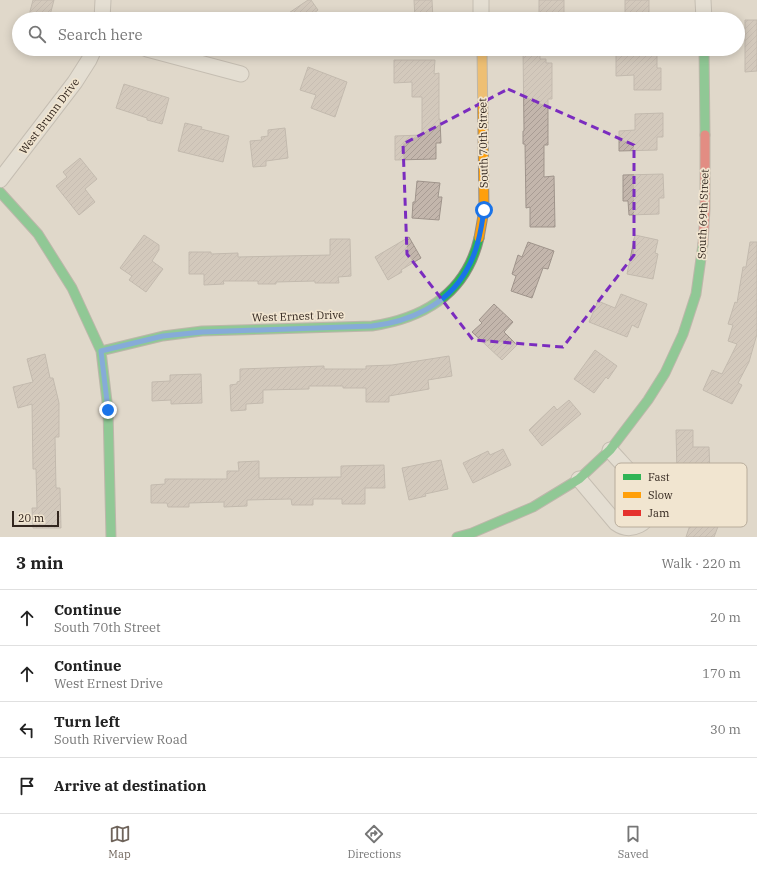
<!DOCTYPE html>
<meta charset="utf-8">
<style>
:root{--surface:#fff;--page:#f6f6f6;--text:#222;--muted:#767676;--line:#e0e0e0;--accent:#6f645b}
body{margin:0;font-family:"IBM Plex Serif",serif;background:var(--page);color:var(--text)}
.scale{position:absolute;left:12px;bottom:10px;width:47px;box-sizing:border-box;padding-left:4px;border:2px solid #32261e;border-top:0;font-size:11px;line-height:14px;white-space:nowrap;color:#32261e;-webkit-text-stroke:3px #f1e5d0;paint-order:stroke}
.stop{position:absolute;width:12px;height:12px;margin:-9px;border:3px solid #1a73e8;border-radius:50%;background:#fff}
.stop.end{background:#1a73e8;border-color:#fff;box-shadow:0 1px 4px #0008}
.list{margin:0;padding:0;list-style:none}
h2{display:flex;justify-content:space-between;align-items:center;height:52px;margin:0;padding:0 16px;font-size:17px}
h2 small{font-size:13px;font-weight:400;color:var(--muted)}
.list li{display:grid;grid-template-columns:26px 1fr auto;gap:12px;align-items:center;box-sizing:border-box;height:56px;padding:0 16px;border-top:1px solid var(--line)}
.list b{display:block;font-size:15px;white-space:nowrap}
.list p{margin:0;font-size:13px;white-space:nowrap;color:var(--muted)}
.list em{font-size:13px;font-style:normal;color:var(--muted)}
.icon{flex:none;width:22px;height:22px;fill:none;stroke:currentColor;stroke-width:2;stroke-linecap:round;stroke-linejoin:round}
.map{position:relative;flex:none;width:757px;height:537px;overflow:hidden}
.search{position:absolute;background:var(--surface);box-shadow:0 2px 10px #0003;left:12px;right:12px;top:12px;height:44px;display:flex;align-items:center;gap:10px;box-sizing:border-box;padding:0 14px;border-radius:22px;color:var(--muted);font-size:15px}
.sheet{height:276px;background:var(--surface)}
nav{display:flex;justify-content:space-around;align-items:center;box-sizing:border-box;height:56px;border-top:1px solid var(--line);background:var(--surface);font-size:11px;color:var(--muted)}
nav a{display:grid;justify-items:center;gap:2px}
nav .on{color:var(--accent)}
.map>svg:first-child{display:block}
.building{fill:url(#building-hatch);stroke:#9f948b}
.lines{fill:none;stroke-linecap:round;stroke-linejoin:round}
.street-casing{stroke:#a59d94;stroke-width:17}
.fast-casing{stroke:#948d84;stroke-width:11}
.slow-casing{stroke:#948d84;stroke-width:11}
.jam-casing{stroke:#948d84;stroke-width:11}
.street{stroke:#e8e4dc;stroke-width:15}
.fast{stroke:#30b455;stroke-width:9}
.slow{stroke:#ff9f0a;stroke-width:9}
.jam{stroke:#e5322d;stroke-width:9}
.route{stroke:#1a73e8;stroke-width:5}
.marked{fill:none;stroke:#7b2cbf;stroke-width:3;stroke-dasharray:8 5;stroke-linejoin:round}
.labels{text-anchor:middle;stroke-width:3.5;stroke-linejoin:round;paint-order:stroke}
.street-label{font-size:11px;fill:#32261e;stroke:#f1e5d0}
.key{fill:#f1e5d0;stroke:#b8ac9b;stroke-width:1}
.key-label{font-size:11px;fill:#32261e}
</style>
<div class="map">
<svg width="757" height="537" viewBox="0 0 757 537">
<defs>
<pattern id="building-hatch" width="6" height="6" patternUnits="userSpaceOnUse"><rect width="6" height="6" fill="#c3b6ac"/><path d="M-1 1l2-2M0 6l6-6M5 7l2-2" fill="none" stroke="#a89c94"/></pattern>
</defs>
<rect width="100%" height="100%" fill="#e0d8cb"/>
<!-- building -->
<path class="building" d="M33,0H54L49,19H28Z
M308,0H311L318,10L313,14L316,19H280Z
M414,0H432L433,19H415Z
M539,0H564V19H539Z
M625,0H649V19H625Z
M745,20H757V71L745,72Z
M523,49H540V59H546V63H552V99H548V145H544V177L554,176L555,227H530V207L526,208L525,144H523V131H524Z
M657,54V68H661V90H634V75L616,76V55Z
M394,60H435L434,74L439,73V119H440L441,143H436V159L395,160V136L422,135V97H412V82L394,83Z
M308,67L347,82L335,117L311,108L316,95L300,90Z
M124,84L169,98L162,124L147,120V118L116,108Z
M663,113V137H657V150L619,151V131L635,130V114Z
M185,123L202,127L201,129L229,136L223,162L178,151Z
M285,128L288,158L266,161V166L253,167L250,141L262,140L261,137L268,136V130Z
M80,158L97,179L85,189L95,202L79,215L56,186L67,177L63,172Z
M663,174L664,198H659V214L629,215L628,201H623V175Z
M417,181L440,183L438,197H442L439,220L412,218L413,202H415Z
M144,235L159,245V250L152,261L163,269L146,292L129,280L132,276L120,268Z
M635,235L658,240L655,253L658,254L653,279L627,274Z
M409,237L421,258L401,270L402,272L388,280L375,257Z
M330,239H350L351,276L338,277L339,283H315V281L276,282V284H258V281H223L224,284L204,285V274H189V252H211V254L238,253V257L330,255Z
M528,242L554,251L548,269L543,268L532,298L511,291L516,276L512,274L518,255L522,257Z
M750,242H757V334L749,362L738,383L742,385L732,404L703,390L712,370L722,374L737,344L728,341L733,325L728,324L735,302L737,303L743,267H746Z
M621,294L647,304L638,328L632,325L627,337L589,322L598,301L615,308Z
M494,304L513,322L504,332L517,345L502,360L472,332L482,323L479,320Z
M595,350L617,366L608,379L606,377L594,393L574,379Z
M45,354L50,378H53L59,403V437H55L56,488H60L61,528H33L32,508H37L36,469H33L32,404L18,408L13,387L33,382L27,359Z
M449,356L452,376L428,380L429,389L389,396V402H366V388H343V386H309V389L263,390V403L246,404V410L231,411L230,385L237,384V382L240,381V369L324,366V369H366V366L392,365Z
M201,374L202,403L171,404V400L152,401V382L170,381V375Z
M569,400L581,414L542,446L529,430L554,406L557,410Z
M676,430H693V447H709L710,473L677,474Z
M503,449L511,465L473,483L463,463L488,451L490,455Z
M441,460L448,489L425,494L426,496L409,500L402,468Z
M259,461V478L341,477V466L384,465L385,488H365V504H342V499H313V505H292L291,499L247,500V506L224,507V502L189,503V507H168L167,503H151V485L165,484V479H227V471H239L238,462Z
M697,504L717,511L713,522L719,524L714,537H686Z"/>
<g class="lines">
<!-- street casing -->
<g class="street-casing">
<path id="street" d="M481,0V19
M703,0L704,19
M102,19L103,0
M147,49L241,74
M0,180L75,82L89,60L94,49
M579,479L616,523C623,528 631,529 639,525C649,520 653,509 650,499C646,487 619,461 610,450"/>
</g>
<!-- fast casing -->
<g class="fast-casing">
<path id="fast" d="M704,49L705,135
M0,192L38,234L72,288L101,351L108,410L111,537
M101,351L163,336L202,331L372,326C425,318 466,293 479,238
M457,537L472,533L533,507L579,479L610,450L648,400L665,373L683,334L696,294L703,244"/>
</g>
<!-- slow casing -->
<g class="slow-casing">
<path id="slow" d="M479,238L484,210L482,49"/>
</g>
<!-- jam casing -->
<g class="jam-casing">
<path id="jam" d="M703,244L705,209V135"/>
</g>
<!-- street -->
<use href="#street" class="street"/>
<!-- fast -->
<use href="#fast" class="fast"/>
<!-- slow -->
<use href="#slow" class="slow"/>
<!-- jam -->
<use href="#jam" class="jam"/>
</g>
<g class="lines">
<!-- route -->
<path class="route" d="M108,410L101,351L163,336L202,332L372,326C409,322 447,305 466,271C477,253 481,231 484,210"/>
</g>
<!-- marked area -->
<path d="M0 0H757V537H0ZM508,89L634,145V255L563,347L473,340L407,254L403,144Z" fill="#e0d8cb" fill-opacity=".55" fill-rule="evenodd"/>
<path class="marked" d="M508,89L634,145V255L563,347L473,340L407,254L403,144Z"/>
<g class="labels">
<!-- street labels -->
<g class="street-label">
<text transform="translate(49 116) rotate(-53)" y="4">West Brunn Drive</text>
<text transform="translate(483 143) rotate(-91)" y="4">South 70th Street</text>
<text transform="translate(703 214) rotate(-88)" y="4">South 69th Street</text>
<text transform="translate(298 316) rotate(-2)" y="4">West Ernest Drive</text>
</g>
</g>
<!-- legend -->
<rect x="615" y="463" width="132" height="64" rx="6" class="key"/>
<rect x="623" y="474" width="18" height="6" fill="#30b455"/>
<rect x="623" y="492" width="18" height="6" fill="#ff9f0a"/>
<rect x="623" y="510" width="18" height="6" fill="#e5322d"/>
<g class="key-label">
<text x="648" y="481">Fast</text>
<text x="648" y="499">Slow</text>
<text x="648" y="517">Jam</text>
</g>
</svg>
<div class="scale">20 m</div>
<div class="stop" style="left:484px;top:210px"></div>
<div class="stop end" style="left:108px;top:410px"></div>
<div class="search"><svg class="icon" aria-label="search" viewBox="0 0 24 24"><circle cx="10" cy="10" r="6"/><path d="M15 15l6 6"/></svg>Search here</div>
</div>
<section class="sheet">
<h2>3 min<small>Walk · 220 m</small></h2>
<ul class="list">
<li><svg class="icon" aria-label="ahead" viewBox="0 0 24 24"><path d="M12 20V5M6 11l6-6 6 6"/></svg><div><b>Continue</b><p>South 70th Street</p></div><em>20 m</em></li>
<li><svg class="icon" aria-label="ahead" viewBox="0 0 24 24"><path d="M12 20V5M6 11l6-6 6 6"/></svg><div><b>Continue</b><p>West Ernest Drive</p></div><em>170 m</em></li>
<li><svg class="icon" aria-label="left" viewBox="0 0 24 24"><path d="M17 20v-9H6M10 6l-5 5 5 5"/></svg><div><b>Turn left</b><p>South Riverview Road</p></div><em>30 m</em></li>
<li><svg class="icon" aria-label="arrive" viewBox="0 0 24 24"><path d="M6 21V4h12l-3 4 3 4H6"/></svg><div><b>Arrive at destination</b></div></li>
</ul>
</section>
<nav>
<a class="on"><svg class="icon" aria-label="map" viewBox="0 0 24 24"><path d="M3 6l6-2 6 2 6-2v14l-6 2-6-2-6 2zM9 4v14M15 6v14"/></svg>Map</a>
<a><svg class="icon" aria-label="directions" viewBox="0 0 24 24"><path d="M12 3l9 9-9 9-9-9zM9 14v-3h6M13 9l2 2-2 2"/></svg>Directions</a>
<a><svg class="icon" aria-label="saved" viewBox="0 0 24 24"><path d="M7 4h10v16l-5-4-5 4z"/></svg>Saved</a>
</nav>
